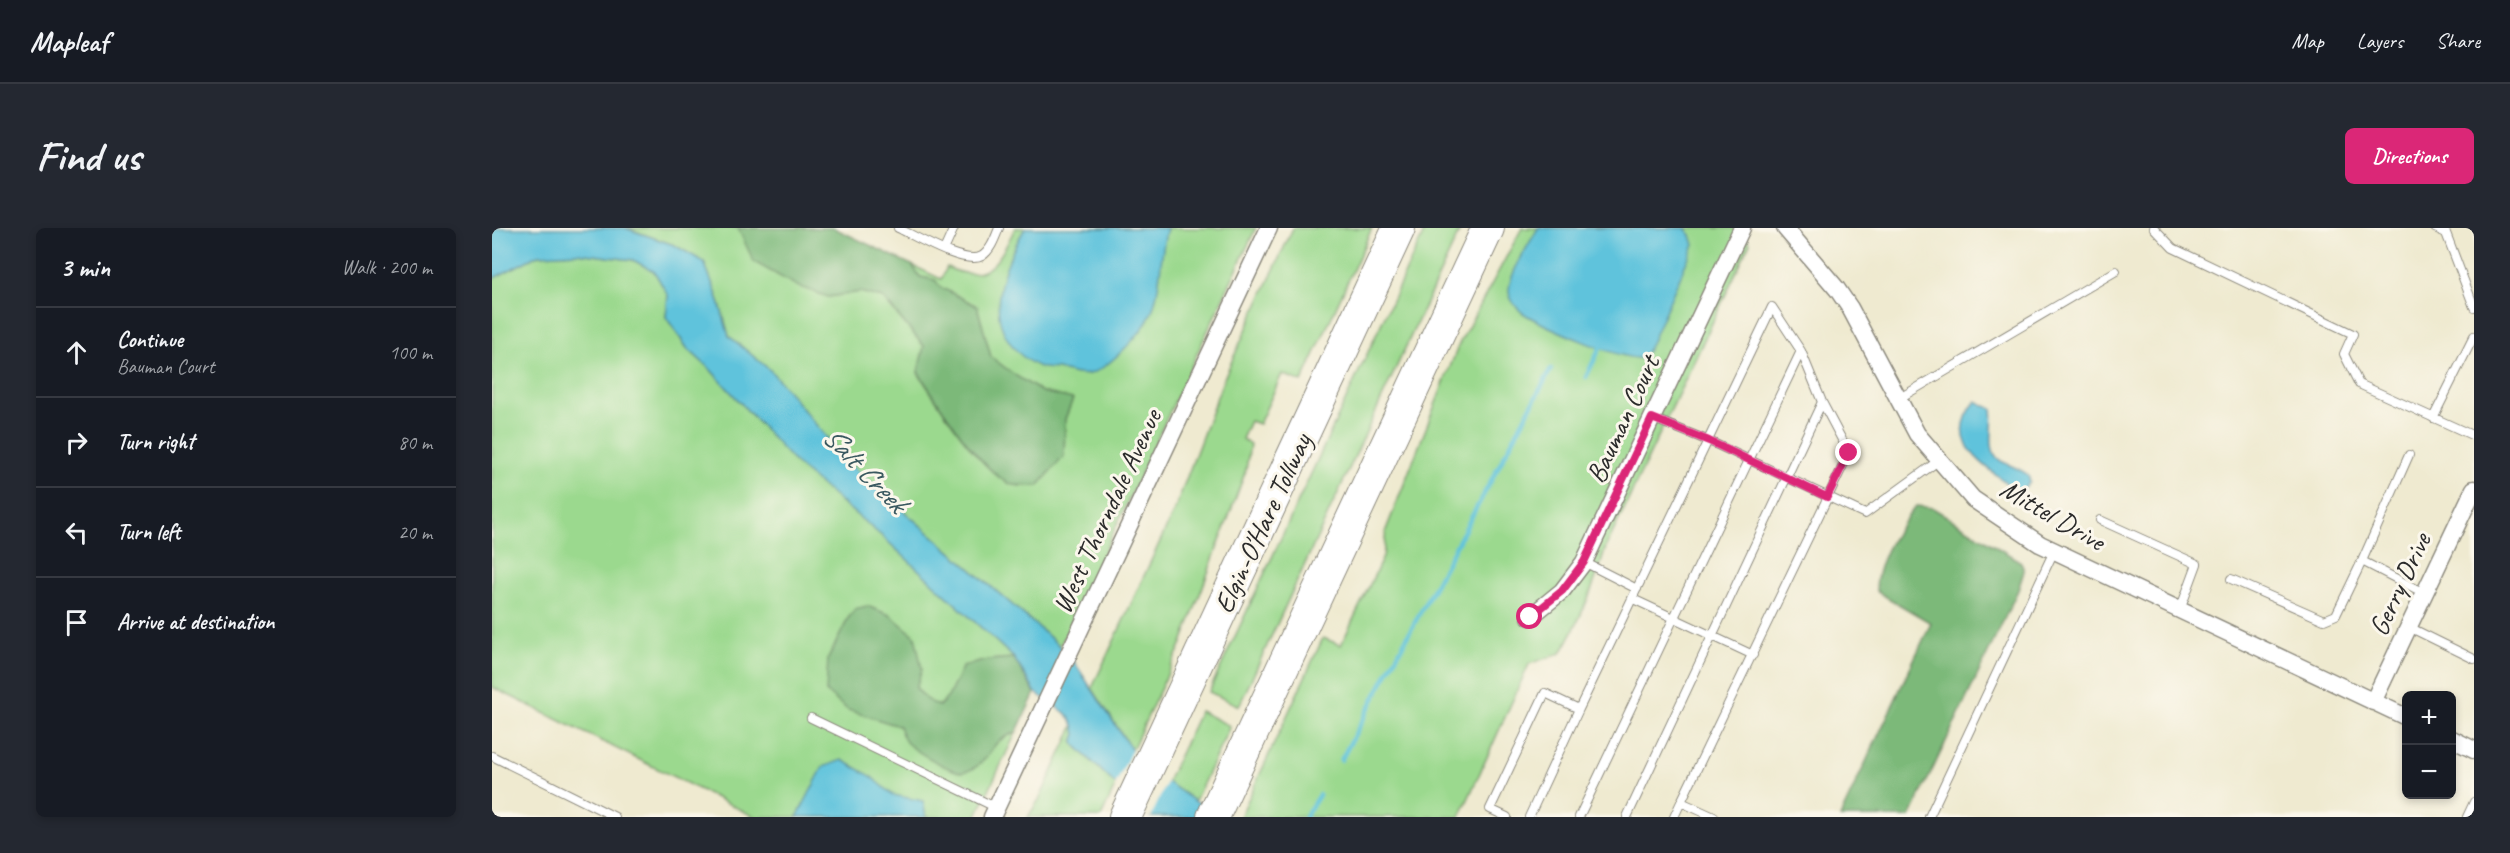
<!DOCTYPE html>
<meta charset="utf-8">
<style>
:root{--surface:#171b24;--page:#242831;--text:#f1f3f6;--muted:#9ea1a6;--line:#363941;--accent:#db2777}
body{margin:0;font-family:Caveat,sans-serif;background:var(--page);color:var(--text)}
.controls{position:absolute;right:18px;bottom:18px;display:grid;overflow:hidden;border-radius:9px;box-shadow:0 3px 9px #0003}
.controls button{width:54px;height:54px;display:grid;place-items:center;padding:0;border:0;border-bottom:2px solid var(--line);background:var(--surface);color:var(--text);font:30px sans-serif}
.stop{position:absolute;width:18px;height:18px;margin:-14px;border:4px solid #db2777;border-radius:50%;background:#fff}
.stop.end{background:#db2777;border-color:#fff;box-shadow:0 2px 6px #0008}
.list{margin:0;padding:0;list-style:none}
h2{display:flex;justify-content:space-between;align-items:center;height:78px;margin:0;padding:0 24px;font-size:26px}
h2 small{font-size:20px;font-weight:400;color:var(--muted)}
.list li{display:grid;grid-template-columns:39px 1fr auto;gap:18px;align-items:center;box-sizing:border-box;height:90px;padding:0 24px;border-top:2px solid var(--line)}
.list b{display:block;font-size:22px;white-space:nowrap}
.list p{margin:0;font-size:20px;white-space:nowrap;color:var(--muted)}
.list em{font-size:20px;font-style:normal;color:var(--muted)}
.icon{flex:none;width:33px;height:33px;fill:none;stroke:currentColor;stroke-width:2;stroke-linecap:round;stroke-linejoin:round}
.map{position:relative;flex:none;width:1982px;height:589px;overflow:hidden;border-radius:9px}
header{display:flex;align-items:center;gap:36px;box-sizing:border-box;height:84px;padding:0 30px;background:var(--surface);border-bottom:2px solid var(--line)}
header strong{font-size:28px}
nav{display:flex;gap:33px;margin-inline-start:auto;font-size:21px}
.intro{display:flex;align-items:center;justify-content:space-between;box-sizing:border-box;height:144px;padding:0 36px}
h1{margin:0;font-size:42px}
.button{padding:15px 27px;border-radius:9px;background:var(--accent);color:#fff;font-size:21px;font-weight:700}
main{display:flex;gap:36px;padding:0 36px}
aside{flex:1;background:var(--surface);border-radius:9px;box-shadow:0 3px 9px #0003}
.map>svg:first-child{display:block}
.green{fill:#9bd98e;stroke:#63825c;stroke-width:1.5}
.forest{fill:#7cb979;stroke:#547252;stroke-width:1.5}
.water{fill:#5ec3dc;stroke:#447784;stroke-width:1.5}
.pier{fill:#efead0}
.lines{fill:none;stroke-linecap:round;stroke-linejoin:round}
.stream{stroke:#5ec3dc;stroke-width:4.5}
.service-casing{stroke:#8d8a7e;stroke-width:10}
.minor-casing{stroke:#8d8a7e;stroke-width:19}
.motorway-casing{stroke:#8d8a7e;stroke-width:34}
.service{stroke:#fff;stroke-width:8}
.minor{stroke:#fff;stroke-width:16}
.motorway{stroke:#fff;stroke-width:32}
.route{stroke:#db2777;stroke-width:8}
.labels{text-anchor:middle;stroke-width:6;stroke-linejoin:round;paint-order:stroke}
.street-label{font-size:28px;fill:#2b2b2b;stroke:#fbf7ec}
.water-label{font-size:30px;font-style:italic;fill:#3a5960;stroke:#fbf7ec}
</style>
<header>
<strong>Mapleaf</strong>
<nav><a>Map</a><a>Layers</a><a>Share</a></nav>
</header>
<div class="intro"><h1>Find us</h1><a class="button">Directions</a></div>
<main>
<aside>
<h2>3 min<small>Walk · 200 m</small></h2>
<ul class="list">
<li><svg class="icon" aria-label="ahead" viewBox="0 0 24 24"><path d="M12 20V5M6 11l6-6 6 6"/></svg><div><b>Continue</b><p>Bauman Court</p></div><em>100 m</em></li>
<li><svg class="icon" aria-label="right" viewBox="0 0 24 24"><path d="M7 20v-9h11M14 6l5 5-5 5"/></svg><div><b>Turn right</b></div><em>80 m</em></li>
<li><svg class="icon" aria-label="left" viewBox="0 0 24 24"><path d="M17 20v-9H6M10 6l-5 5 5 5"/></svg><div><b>Turn left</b></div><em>20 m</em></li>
<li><svg class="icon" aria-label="arrive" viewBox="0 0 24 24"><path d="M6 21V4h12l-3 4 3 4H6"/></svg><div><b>Arrive at destination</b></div></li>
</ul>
</aside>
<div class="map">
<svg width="1982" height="589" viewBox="0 0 1982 589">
<rect width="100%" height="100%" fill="#fbf7ec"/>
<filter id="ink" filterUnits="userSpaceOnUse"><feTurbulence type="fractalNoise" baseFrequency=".0167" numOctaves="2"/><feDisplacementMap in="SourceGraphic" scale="12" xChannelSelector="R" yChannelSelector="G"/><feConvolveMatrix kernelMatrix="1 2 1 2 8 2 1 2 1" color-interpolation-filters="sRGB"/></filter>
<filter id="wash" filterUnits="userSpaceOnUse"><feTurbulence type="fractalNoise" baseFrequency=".008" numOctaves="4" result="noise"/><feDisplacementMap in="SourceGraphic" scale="24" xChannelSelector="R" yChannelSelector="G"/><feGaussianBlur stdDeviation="1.35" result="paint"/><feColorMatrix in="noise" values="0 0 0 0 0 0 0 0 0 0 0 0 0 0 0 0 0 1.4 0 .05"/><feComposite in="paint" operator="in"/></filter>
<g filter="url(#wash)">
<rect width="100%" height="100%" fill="#efead0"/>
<!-- green -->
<path class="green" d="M134,0H246L250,7L336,69L368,64L391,70L432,118L426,145C445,173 487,242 518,256C525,259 538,257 546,258L572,228L573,191L580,172L550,164L524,148L499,129L485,78L448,59L443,52L428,49L420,37L449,51L455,39C495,59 508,31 523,0H764L568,418L356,235L279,143L237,108L226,70L212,34L182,17Z
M801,0H880L810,154L790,146L767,196L758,193L750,211L758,216L754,242L690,415L640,522L600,460L683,281L732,150Z
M934,0H969L747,478L717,464Z
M1030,0H1248L1258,15L1114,319C1103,356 1089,391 1069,425L1037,436L968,589H748L831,410L849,417L891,329L894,302L967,116Z
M85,25L141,32L162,43L176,67L174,89L195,120L218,141L305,237L391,309L522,430L497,432L471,438L456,470L447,478L435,472L424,460L430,441L357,389L336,431L335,464L385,491L407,498L415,514L494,530C501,516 509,509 524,505L484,589H263L0,459V51L46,27Z
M708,483L738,498L703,573L675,554Z
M582,497L584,506L581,515L624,557L609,589H536L548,570Z"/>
<!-- forest -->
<path class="forest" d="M246,0H342L420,37L428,49L443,52L448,59L485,78L499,129L524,148L550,164L581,171L573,191L572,228L546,258C538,257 525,259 518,256C488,242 445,173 426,144L432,118L391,70L368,64L336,69L305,58L262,34Z
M1424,278L1441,280L1529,334L1532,343L1526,362L1418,589H1348L1439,395L1384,363C1384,332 1405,301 1424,278Z
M375,378L398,387L423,408L430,441L424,460L435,472L447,478L456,469L471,438L497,432L522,430L543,465L524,505C497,511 502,529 482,540C480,542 472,544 469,544C459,544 422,522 415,515C411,511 409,503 407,498L356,482L334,464L336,431L357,389L363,381Z"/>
<!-- water -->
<path class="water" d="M7,0H133L182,17L212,34L226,70L237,108L279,143L356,235L577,426L645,530L675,554L703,573L737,589H657L581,515L584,506L582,497L575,486L544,465L522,430L391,309L305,237L218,141L195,120L174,89L176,67L162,43L141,32L85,25L46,27L0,51V2Z
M533,0H675C667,29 670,64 657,90C649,106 615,142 597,146C587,148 576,144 566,141C560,140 553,141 548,139C527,131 509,108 507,87C503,58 519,24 533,0Z
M1046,0H1193L1199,7L1202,17L1157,120L1150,130C1130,133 1050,97 1031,85C1024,80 1017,71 1017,62C1017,46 1038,15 1046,0Z
M1484,173L1500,181C1503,197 1493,223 1509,233C1518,238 1527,240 1536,247L1538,254L1534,259L1528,262L1519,259C1489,233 1451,214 1484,173Z
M350,532L379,548L401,567L431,573L434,589H305L331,539Z"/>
<!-- pier -->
<path class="pier" d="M641,519L647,528L676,552L659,589H653L622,560Z"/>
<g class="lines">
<!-- stream -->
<path class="stream" d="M1094,149L1108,120
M849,532L1059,141
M813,589L827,567"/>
</g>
</g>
<g filter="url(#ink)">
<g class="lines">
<!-- service casing -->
<g class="service-casing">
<path id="service" d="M406,0C423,8 473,38 490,28C499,22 503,10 507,0
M1662,0L1681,20L1861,106L1852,126L1867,156L1982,208
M1943,0L1954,5L1982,79
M452,22L462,0
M1406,171L1624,43
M1160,190L1217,213L1373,286L1446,233
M1941,190L1982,108
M1917,227L1870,333L1932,365
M1608,292L1705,336L1688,382
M1092,334L1145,361
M1739,351L1832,392L1844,387L1870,333
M1141,371L1261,427
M1917,399L1982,431
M319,490L505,580
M0,528L123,589
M1015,589L998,581L1053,465L1087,481L1280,79L1309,123L1330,174L1357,225L1189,574L1222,589
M1037,589L1087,481
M1087,589L1309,123
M1135,589L1330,174
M1182,589L1189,574
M1437,589L1562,323
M1975,589L1982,574"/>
</g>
<!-- minor casing -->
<g class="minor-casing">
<path id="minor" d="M1293,0L1345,61L1358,80L1425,206L1481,271L1548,316L1914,489
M1038,389L1070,363L1092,334L1250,0
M1881,474L1982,261
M1960,511L1982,522
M500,589L777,0"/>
</g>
<!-- motorway casing -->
<g class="motorway-casing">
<path id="motorway" d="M633,589L907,0
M721,589L996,0"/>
</g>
<!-- service -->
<use href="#service" class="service"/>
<!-- minor -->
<use href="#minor" class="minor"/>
<!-- motorway -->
<use href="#motorway" class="motorway"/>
</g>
</g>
<g class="lines" filter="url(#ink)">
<!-- route -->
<path class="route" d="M1038,389L1070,363L1092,334L1160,190L1217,213L1335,269L1357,225"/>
</g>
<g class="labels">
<!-- street labels -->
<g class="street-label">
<text transform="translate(1130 191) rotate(-65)" y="10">Bauman Court</text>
<text transform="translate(614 283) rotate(-65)" y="10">West Thorndale Avenue</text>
<text transform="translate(1561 286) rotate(30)" y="10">Mittel Drive</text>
<text transform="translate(770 295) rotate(-65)" y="10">Elgin-O'Hare Tollway</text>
<text transform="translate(1907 356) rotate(-65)" y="10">Gerry Drive</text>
</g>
<!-- water labels -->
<g class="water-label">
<text transform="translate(373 241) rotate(46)" y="10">Salt Creek</text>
</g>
</g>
</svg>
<div class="controls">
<button>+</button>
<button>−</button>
</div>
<div class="stop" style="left:1038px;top:389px"></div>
<div class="stop end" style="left:1357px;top:225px"></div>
</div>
</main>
